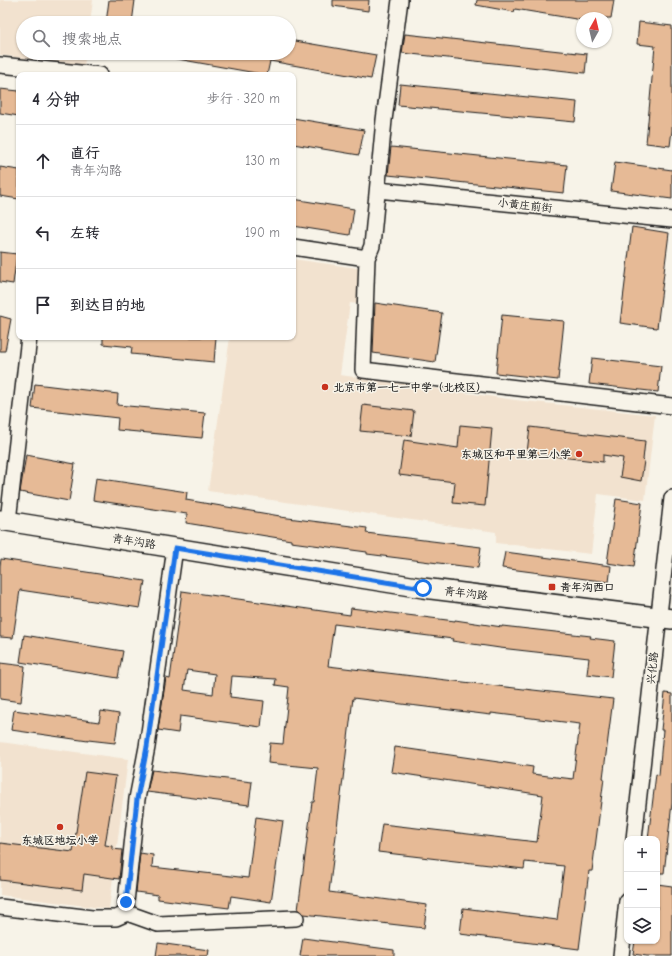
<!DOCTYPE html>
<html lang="zh">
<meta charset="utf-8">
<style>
:root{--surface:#fff;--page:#f7f7f7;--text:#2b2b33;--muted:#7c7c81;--line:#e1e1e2}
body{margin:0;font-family:"Comic Neue","LXGW WenKai TC",sans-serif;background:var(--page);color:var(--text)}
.controls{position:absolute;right:12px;bottom:12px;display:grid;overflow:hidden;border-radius:8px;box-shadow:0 1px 3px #0004}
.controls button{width:36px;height:36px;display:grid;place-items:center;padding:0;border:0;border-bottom:1px solid var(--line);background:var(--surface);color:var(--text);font:20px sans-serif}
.compass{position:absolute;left:576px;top:12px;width:36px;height:36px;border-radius:50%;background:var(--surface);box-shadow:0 1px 3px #0004;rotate:8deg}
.stop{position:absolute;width:12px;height:12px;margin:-9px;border:3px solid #1a73e8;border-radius:50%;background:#fff}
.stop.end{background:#1a73e8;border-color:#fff;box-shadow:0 1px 4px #0008}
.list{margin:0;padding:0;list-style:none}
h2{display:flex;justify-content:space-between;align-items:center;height:52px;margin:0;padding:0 16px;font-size:17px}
h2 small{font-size:13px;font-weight:400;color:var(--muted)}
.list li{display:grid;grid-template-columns:26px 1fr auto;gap:12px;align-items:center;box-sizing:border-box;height:72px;padding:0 16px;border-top:1px solid var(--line)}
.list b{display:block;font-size:15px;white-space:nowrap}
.list p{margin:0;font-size:13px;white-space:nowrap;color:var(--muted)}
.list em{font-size:13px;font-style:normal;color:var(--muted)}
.icon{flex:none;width:22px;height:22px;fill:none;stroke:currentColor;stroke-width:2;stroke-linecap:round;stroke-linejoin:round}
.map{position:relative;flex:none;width:672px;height:956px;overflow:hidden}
.search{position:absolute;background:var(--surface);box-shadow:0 1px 3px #0004;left:16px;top:16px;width:280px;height:44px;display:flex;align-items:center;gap:10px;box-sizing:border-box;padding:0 14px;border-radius:22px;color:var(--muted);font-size:15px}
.panel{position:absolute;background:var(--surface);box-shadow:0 1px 3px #0004;left:16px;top:72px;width:280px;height:268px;border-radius:8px}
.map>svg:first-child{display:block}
.built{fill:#f2e2cf}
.building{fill:#e6ba96;stroke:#1c1c1c;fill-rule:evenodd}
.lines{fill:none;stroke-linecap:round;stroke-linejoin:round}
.minor-casing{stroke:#1c1c1c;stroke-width:18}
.tertiary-casing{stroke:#1c1c1c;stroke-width:22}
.minor{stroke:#f7f3e8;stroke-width:15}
.tertiary{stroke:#f7f3e8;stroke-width:19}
.route{stroke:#1a73e8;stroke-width:5}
.poi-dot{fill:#c8321e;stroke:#f7f3e8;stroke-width:1.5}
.labels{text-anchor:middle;stroke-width:3;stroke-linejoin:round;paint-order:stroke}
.street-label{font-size:11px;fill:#1c1c1c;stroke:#f7f3e8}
.poi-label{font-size:11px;font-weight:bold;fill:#1c1c1c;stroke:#f7f3e8;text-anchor:start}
</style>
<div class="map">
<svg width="672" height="956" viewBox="0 0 672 956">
<rect width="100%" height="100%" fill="#f7f3e8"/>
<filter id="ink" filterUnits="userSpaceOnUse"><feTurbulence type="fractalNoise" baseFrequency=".025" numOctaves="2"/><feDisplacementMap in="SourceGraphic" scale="8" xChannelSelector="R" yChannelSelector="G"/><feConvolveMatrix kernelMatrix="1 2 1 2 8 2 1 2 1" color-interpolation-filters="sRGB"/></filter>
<g filter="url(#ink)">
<!-- built -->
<path class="built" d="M0,0H93L90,23H23V53H86L84,66L0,55Z
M293,259L364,269L359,304L350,303L340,375L515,400L655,415L645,500L598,494L591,554L496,543V532L208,491L230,337H293Z
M0,742L128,759L109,909L0,895Z"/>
<!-- building -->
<path class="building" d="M109,0H135L132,23H106Z
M333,0H369L368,11L333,6Z
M477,0H614L611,18H582V20L515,9L514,12L476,5Z
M639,22L672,26V130L670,146L646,143L655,46L637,44Z
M405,34L587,54L585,73L402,53Z
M289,40L376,55L371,79L270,61L267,75L172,58V53H289Z
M400,84L577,102L575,122L398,105Z
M0,89L19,91V116L0,113Z
M293,118L364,130L359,155L293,144Z
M391,147L567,165L564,193L388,175Z
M615,162L672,170V199L611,191Z
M0,167L19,170V199L0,196Z
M293,199L354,209L350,235L293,226Z
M632,227L669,233L657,328L620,323Z
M0,252L17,254L13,284L0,282Z
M375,303L442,313L435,362L373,353Z
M502,315L564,321L558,380L496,373Z
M0,316L11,319L5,351H0Z
M103,337H216L214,362L131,354L132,347L103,344Z
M592,358L661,366L658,392L589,384Z
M35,384L118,394L117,405L205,413L202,438L117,430L118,418L32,408Z
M363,405L414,411L411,436L360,431Z
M460,425L492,428L485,506L453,503L455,482L399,475L404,440L458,448Z
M530,427L645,441L643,460L644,461L641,481L620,477L623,458L603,455V462L527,453Z
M26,455L75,464L69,501L20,492Z
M96,478L187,492L186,500L280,516V517L367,528L366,533L481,547L478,568L367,554V552L291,542V540L186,523L187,514L93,500Z
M616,499L642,503L634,567L607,563Z
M505,552L611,566L609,582L502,568Z
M1,559L145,581L140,608L20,590L13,638L0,637V566Z
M182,591L350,615L351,608L455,621V620L502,627V626L591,636L590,638L615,641L611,677L587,674L589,658L500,648L452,641L453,639L334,624L328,666L497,686L613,699L603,778H604L592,871H589L579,949L460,934L463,908L557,920L564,866L525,862L524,869L378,852L382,824L537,842L543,795L391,772L395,747L533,767L532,774L573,779L580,724L491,713V715L353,698L329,892L427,905L424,928L304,914L300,910H298L312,802H314L318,768L268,763L270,743L283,744L289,687L275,685L276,679L232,676L230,697L264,701L261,727L180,716L178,733L158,730L166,678L170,679ZM187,670L215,674L213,694L184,690Z
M24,635L123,651L118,678L20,662Z
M0,663L25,666L21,702L0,699Z
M665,693L672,694V803L664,873H657V839H648L656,774L659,775L663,730H661Z
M14,710L99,722L101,711L119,714L115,743L88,740V741L11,730Z
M152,770L252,782L249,805L147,792Z
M85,772L116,776L105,845L112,846V849L122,850L119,879L84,874L82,890L0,880V843L73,852Z
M256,817L283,821L271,902L231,896L229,908L158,899V895L136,892L140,853L153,855L152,867L248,878Z
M657,884L672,886V956H647L633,954L635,941H657Z
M303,938L394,950V956H300Z
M158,943L209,950L208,956H156Z"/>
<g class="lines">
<!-- minor casing -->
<g class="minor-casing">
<path id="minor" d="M400,0L384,120L372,246L367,258L363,370L672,406
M0,65L100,75
M378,190L672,220
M293,247L367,258
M8,521L29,337
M634,839L672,498
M0,907L92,918H116L127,913L158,924L296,918
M127,913L126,902L137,799L147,747L175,548
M621,956L627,900"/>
</g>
<!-- tertiary casing -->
<g class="tertiary-casing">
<path id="tertiary" d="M0,520L423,588L672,619"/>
</g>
<!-- minor -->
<use href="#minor" class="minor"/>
<!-- tertiary -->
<use href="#tertiary" class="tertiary"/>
</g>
</g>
<g class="lines" filter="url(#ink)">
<!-- route -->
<path class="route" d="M126,902L137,799L147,747L175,548L423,588"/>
</g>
<!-- markers -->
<g class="poi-dot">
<circle cx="325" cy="387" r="4"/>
<circle cx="579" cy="454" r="4"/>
<rect x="548" y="583" width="8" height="8" rx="2"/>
<circle cx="60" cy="827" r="4"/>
</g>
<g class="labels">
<!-- street labels -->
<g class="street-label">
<text transform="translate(525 205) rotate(6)" y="4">小黄庄前街</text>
<text transform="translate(134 541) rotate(9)" y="4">青年沟路</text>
<text transform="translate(466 593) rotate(7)" y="4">青年沟路</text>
<text transform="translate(652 668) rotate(-84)" y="4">兴化路</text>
</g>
<!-- poi labels -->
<g class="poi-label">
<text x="333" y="391">北京市第一七一中学（北校区）</text>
<text x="571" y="458" text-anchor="end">东城区和平里第三小学</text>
<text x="560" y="591">青年沟西口</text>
<text x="60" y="844" text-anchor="middle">东城区地坛小学</text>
</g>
</g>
</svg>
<div class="controls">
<button>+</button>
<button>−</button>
<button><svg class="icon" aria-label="layers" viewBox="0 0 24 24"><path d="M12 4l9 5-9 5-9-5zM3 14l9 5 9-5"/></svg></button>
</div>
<svg class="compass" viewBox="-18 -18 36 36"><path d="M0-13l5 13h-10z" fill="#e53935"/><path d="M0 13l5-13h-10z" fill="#7c7c81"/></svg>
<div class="stop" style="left:423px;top:588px"></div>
<div class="stop end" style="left:126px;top:902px"></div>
<div class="search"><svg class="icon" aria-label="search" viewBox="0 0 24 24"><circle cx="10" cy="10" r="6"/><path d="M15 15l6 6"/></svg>搜索地点</div>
<section class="panel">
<h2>4 分钟<small>步行 · 320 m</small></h2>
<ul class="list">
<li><svg class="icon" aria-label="ahead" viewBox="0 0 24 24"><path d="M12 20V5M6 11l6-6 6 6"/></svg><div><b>直行</b><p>青年沟路</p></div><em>130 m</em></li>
<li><svg class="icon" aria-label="left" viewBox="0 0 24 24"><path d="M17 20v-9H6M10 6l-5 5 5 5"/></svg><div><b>左转</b></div><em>190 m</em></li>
<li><svg class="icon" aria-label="arrive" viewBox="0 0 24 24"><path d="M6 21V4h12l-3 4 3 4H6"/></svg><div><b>到达目的地</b></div></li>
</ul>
</section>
</div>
